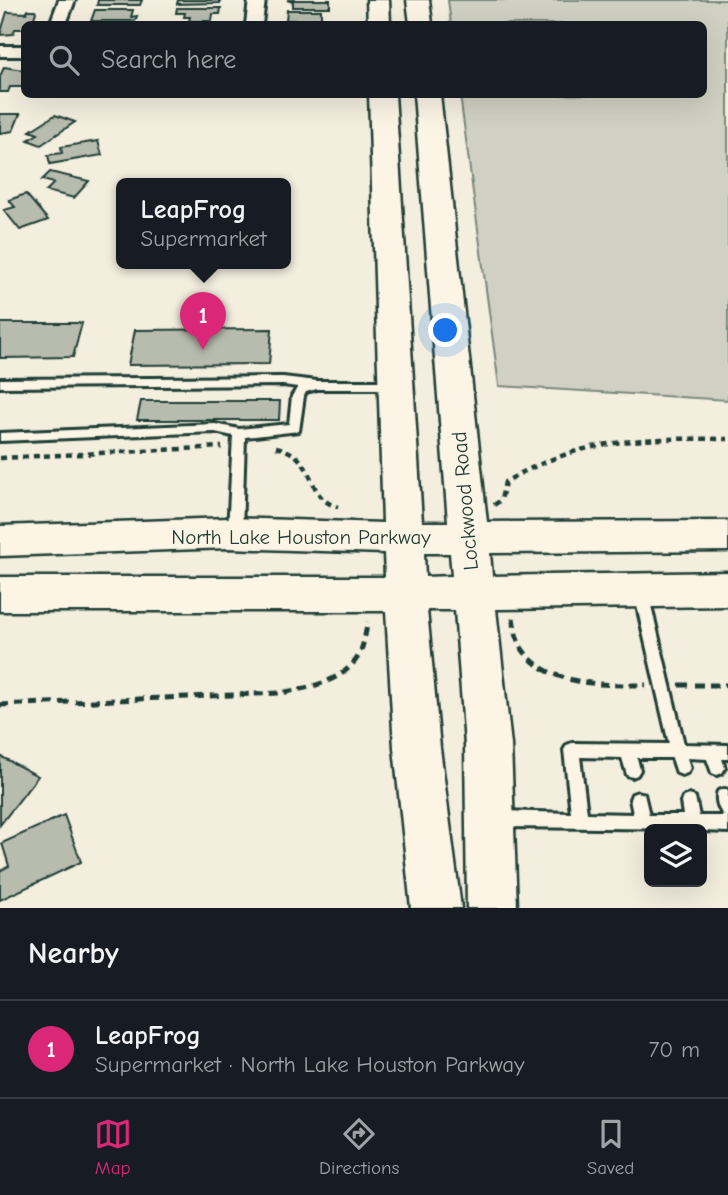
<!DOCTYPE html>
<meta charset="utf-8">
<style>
:root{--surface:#171b24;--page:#242831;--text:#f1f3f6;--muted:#9ea1a6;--line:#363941;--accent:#db2777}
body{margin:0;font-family:"Comic Neue",sans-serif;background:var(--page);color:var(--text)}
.controls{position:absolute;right:21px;bottom:21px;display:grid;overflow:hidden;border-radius:10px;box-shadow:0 7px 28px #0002}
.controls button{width:63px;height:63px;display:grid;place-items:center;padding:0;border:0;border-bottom:2px solid var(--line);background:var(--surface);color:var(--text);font:35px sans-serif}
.you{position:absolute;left:446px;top:331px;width:24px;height:24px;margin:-18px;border:5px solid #fff;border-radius:50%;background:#1a73e8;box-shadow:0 0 0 10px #1a73e833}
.badge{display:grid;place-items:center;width:46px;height:46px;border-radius:50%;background:var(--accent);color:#fff;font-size:23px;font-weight:700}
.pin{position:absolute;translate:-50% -58px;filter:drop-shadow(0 2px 4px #0008)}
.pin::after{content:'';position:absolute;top:37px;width:24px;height:21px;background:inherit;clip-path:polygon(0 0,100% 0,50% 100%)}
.popup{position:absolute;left:116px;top:178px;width:175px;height:91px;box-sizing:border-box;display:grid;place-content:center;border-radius:10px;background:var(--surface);filter:drop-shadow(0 2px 5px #0005);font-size:23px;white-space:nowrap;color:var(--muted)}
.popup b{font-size:26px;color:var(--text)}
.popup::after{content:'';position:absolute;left:50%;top:100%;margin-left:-14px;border:14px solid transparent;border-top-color:var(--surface)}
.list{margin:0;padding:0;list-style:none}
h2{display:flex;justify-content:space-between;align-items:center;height:91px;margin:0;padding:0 28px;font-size:30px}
h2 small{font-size:23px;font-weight:400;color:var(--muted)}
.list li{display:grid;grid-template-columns:46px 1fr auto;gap:21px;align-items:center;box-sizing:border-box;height:98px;padding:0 28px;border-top:2px solid var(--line)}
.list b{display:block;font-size:26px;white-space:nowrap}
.list p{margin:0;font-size:23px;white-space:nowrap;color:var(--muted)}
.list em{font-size:23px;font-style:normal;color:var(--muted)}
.icon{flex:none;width:38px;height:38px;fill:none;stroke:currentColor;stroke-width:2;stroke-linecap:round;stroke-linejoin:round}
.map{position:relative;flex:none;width:728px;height:908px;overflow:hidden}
.search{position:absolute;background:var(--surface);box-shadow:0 7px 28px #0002;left:21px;right:21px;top:21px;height:77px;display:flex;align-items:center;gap:18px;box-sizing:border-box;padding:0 24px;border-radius:10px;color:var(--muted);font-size:26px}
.sheet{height:189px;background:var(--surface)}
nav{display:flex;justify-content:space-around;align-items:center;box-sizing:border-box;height:98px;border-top:2px solid var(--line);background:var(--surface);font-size:19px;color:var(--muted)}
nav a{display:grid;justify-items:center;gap:4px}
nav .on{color:var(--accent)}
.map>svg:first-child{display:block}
.green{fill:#d0d1c2;stroke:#78877b;stroke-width:2}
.building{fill:#b8bcae;stroke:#1f3d34;stroke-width:2}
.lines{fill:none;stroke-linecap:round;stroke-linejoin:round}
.service-casing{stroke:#1f3d34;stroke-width:6}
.minor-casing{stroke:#1f3d34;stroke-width:6}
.secondary-casing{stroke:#1f3d34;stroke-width:5}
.path-far1{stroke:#1f3d34;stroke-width:4.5;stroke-dasharray:6 5;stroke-linecap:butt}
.path{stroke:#1f3d34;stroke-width:5;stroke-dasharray:9 6;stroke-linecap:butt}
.service{fill:#fcf5e5;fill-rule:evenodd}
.minor{fill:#fcf5e5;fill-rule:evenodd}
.secondary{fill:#fcf5e5;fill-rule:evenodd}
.labels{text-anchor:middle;stroke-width:5;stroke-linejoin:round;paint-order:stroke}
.street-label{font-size:21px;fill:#1f3d34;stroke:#fcf5e5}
</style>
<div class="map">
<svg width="728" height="908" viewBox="0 0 728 908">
<rect width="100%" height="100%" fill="#f3eede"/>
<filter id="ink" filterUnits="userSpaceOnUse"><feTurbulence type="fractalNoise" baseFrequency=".0143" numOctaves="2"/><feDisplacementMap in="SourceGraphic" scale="14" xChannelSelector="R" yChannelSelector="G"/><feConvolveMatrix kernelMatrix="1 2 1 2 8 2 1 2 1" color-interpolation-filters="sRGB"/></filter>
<g filter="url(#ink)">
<!-- green -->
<path class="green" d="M448,0H728V400L499,386L460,95L704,94V24H451Z"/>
<!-- building -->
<path class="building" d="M98,0H142L140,5H97Z
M178,0H220V3L177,4Z
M287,0H330V7H293V2Z
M177,8H221L220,14H213L212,21H189L190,17H184L185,13H176Z
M28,10H35L36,12L32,24H24V29H15L13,34L0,35L7,12L26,13Z
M95,10H133L131,17L137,16L135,21H91Z
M287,10H321V20H286Z
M4,67L24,70V87H10L8,92H0V77Z
M0,114H20L13,131L0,133Z
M55,115L75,122L41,145L28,140L38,134L30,131Z
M98,141L102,155L50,164L48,155L62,153L61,147Z
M50,172L89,181L74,198L46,191L54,183L42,180Z
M26,194L48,220L20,230L4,210L15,207L9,200Z
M0,323H82L73,357L0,358Z
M272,329L269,364L128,365L135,330Z
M141,401H280L279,420H137Z
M0,756L38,776L0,825Z
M64,815L81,862L0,900V871L9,866L2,843Z"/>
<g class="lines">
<!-- service casing -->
<g class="service-casing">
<path id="service" d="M283,377L317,381H392L398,385L392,389H317L306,392L304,396L299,431L245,437L242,532L240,536H230L228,532L233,436L215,432L0,441V433L215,424L239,429L289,424L292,396L298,387L283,385L0,387V379Z
M641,587L646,589L648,593L684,744L728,745V759H722L725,768L722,773L717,775L712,773L707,759L687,758L690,768L687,773L682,775L677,773L672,758H637L640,770L637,775L632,777L627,775L622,758L580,757L587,813L633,814L630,799L632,794L638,792L644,794L649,815H683L681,802L683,797L689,795L695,797L699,816H725C718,811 715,798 718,791L724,789L728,790V832L702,831V829L497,827L491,824L489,819L491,814L497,811L571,813L564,750L567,745L572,743L669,744L634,593L636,589Z"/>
</g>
<!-- minor casing -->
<g class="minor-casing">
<path id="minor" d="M59,0H75L66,24H50Z
M249,0H265L262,24H246Z
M0,46H24V56H0Z"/>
</g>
<!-- secondary casing -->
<g class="secondary-casing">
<path id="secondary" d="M367,0H389L390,24H368Z
M407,0H429L432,24H410Z
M369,94H395L422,522H448L414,94H440L487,522L728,521V551L490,553L492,576L728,572V606L496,609L511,745L517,908H467L465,745L455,610H427L440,748L461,908H411L394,748L386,611H0V577H385L384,553L229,548L0,556V526L229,518L383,523ZM424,553H450L452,576L425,577Z"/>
</g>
<!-- path-far1 -->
<path class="path-far1" d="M276,447C320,457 303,498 338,507
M0,458L222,447
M494,505L501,500L505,482C583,437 641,438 728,439"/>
<!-- path -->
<path class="path" d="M513,618C515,628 516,641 523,650C549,687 606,685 646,685
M679,685H728
M0,705L280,693C308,688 344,682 359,655C364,645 365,633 368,622"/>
<!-- service -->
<use href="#service" class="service"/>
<!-- minor -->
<use href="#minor" class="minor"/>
<!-- secondary -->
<use href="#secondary" class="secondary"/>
</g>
</g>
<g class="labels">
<!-- street labels -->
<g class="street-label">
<text transform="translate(465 501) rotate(-95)" y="7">Lockwood Road</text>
<text x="301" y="544">North Lake Houston Parkway</text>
</g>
</g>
</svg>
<div class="controls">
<button><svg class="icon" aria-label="layers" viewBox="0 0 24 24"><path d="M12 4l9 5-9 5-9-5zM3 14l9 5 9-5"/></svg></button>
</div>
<div class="you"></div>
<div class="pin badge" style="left:203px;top:350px">1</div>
<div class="popup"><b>LeapFrog</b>Supermarket</div>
<div class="search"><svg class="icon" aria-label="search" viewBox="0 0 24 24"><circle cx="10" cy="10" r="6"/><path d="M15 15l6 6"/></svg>Search here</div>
</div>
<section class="sheet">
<h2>Nearby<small></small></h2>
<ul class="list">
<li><span class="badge">1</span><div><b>LeapFrog</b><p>Supermarket · North Lake Houston Parkway</p></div><em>70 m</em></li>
</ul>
</section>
<nav>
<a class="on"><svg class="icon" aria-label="map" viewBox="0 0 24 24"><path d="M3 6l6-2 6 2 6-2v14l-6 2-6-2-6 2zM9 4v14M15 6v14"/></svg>Map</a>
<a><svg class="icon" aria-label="directions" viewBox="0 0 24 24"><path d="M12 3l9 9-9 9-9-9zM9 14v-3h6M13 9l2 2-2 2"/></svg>Directions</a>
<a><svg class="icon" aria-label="saved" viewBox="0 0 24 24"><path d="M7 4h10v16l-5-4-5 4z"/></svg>Saved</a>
</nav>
